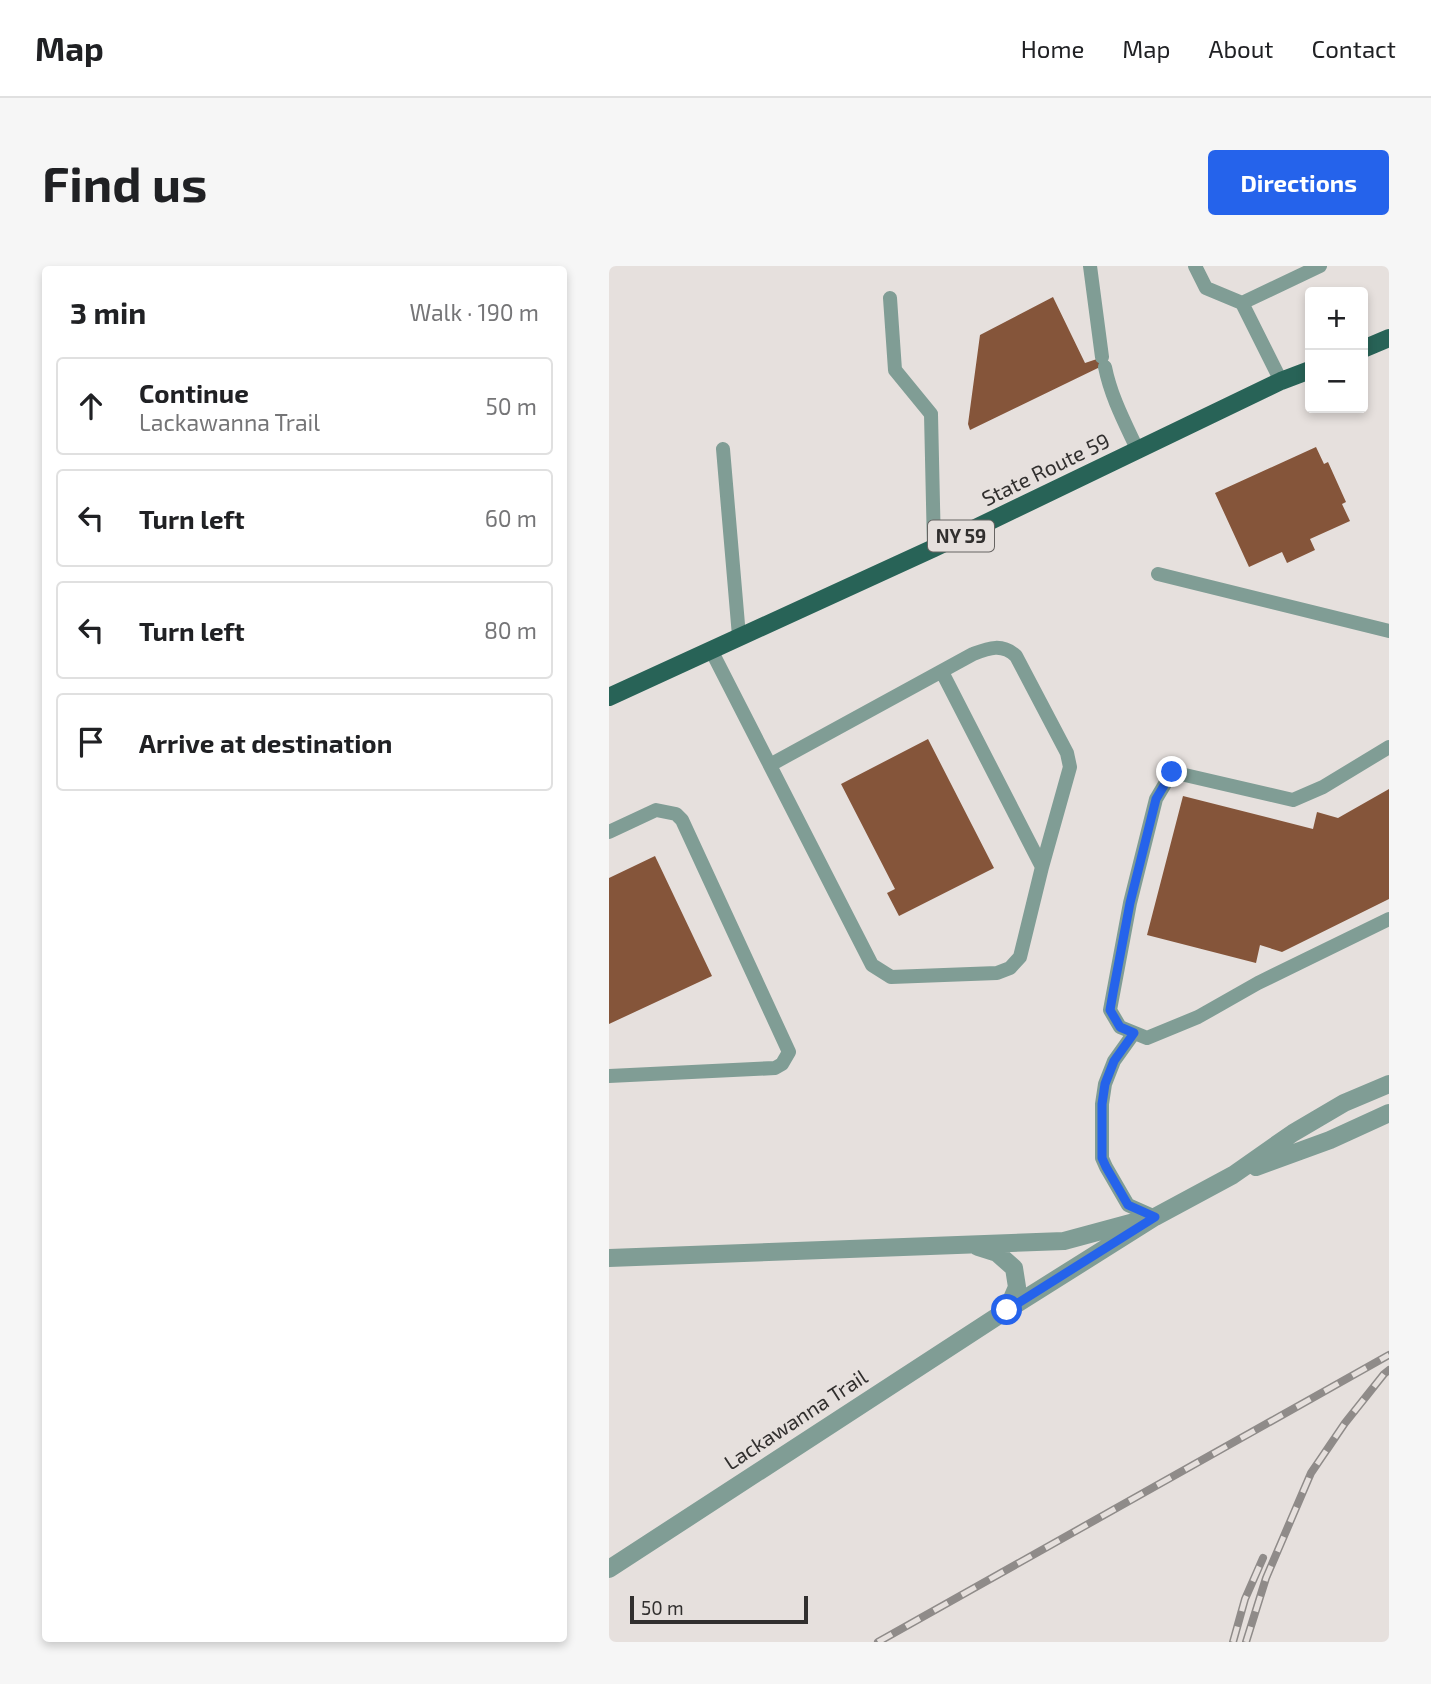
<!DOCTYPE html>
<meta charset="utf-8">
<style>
:root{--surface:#fff;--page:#f6f6f6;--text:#202124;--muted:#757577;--line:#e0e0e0;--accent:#2563eb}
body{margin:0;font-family:"Exo 2",sans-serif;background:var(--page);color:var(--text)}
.controls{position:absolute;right:21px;top:21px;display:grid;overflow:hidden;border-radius:7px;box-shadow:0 4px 10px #0003}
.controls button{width:63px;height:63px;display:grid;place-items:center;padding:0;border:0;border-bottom:2px solid var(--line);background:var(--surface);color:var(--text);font:35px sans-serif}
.scale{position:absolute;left:21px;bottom:18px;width:178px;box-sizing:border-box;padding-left:7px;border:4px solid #312f2e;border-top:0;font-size:19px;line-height:24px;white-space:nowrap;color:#312f2e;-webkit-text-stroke:5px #e6e0dd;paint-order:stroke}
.stop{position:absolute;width:21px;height:21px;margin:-16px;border:5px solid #2563eb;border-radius:50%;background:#fff}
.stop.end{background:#2563eb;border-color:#fff;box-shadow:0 2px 7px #0008}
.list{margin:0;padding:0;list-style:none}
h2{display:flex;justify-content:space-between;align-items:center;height:91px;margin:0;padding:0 28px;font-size:30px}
h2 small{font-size:23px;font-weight:400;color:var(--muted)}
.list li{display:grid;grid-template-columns:46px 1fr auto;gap:21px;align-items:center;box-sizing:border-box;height:98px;margin:0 14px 14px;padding:0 14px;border:2px solid var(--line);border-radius:7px}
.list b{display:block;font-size:26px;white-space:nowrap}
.list p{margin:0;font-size:23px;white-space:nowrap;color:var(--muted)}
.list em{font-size:23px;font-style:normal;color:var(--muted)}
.icon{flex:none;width:38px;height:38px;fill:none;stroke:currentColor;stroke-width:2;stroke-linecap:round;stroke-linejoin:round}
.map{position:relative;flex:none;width:780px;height:1376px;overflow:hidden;border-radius:7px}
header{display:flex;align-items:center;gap:42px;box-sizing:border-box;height:98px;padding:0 35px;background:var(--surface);border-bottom:2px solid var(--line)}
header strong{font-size:33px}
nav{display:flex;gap:38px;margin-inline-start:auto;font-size:24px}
.intro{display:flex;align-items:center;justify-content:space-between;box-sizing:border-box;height:168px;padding:0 42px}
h1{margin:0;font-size:49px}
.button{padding:18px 32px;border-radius:7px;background:var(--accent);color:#fff;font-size:24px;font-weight:700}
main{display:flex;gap:42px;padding:0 42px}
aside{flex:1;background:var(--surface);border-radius:7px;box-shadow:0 4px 10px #0003}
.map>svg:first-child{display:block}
.building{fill:#85553a}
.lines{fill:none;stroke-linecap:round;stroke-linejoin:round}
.service{stroke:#809d95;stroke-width:14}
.minor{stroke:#809d95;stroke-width:18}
.primary{stroke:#286357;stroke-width:18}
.rail-casing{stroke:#8f8b89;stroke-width:8}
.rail{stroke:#e6e0dd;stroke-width:5;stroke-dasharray:16;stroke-linecap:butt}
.route{stroke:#2563eb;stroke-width:9}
.labels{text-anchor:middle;stroke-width:7;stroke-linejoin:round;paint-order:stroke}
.shield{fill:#e6e0dd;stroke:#676462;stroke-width:2}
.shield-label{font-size:19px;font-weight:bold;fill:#312f2e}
.street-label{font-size:21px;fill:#312f2e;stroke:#e6e0dd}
</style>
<header>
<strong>Map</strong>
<nav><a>Home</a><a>Map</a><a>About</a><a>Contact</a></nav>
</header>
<div class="intro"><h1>Find us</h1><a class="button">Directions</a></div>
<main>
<aside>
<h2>3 min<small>Walk · 190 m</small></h2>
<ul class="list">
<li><svg class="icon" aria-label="ahead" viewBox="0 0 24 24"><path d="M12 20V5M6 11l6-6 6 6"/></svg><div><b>Continue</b><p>Lackawanna Trail</p></div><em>50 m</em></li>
<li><svg class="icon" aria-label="left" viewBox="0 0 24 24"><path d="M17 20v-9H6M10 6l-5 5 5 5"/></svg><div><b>Turn left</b></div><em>60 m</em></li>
<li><svg class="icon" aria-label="left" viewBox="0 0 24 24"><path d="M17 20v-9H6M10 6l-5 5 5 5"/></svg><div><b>Turn left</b></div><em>80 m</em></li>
<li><svg class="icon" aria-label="arrive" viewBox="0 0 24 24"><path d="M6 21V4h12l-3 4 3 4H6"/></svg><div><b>Arrive at destination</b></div></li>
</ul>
</aside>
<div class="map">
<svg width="780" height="1376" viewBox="0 0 780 1376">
<rect width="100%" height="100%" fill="#e6e0dd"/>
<!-- building -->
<path class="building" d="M444,31L476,97L491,92V101L361,164L359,158L371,69Z
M707,181L715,198L719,196L737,236L733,238L741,255L701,273L706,284L678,297L673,286L640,301L606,227Z
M319,473L385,602L290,650L278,627L286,623L232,518Z
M780,523V633L673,686L651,679L647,697L538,669L574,530L704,563L708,546L729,552Z
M46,590L103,710L0,758V612Z"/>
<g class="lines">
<!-- service -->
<path class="service" d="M481,0L493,91
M586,0L597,22L633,37L672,115
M281,32L286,104L322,148L325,282
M633,37L711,0
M496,101C502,131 516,157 529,185
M114,183L130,370
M549,308L780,365
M102,384L263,699L282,711L388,707L401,702L411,691L433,601L461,501L458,487L407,390C393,377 380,382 364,388L161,499
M333,406L433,601
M780,481L714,521L684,534L563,506L547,533L521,637L501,744L511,761L538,772L589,751L649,717L780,653
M0,566L47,544L67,548L73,554L180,786L173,798L166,802L0,810
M525,767L505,795L496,818L493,838V892L497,901L519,939L546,951"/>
<!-- minor -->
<path class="minor" d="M647,901L721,874L780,847
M369,981L388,987L405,1002L408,1021L398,1044
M0,992L455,975L529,955
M0,1303L398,1044L546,951L624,909L684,867L735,837L780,818"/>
<!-- primary -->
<path class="primary" d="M754,83L780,72
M0,431L325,282L672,115L701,104"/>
<!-- rail casing -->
<g class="rail-casing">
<path id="rail" d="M269,1376L780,1089
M624,1376L636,1333L654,1292
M637,1376L657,1312L702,1207L736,1157L775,1108L780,1104"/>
</g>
<!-- rail -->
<use href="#rail" class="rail"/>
</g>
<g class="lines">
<!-- route -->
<path class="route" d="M398,1044L546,951L519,939L497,901L493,892V838L496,818L505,795L525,767L511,761L501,744L504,727L521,637L547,533L563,506"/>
</g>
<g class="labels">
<!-- shield labels -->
<rect class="shield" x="319" y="254.5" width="66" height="31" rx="5"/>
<g class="shield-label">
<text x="352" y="277">NY 59</text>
</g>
<!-- street labels -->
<g class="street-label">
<text transform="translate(437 204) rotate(-26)" y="7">State Route 59</text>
<text transform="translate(187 1154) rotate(-33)" y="7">Lackawanna Trail</text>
</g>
</g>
</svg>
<div class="controls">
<button>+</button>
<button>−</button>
</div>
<div class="scale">50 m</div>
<div class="stop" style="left:398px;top:1044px"></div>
<div class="stop end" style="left:563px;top:506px"></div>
</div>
</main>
